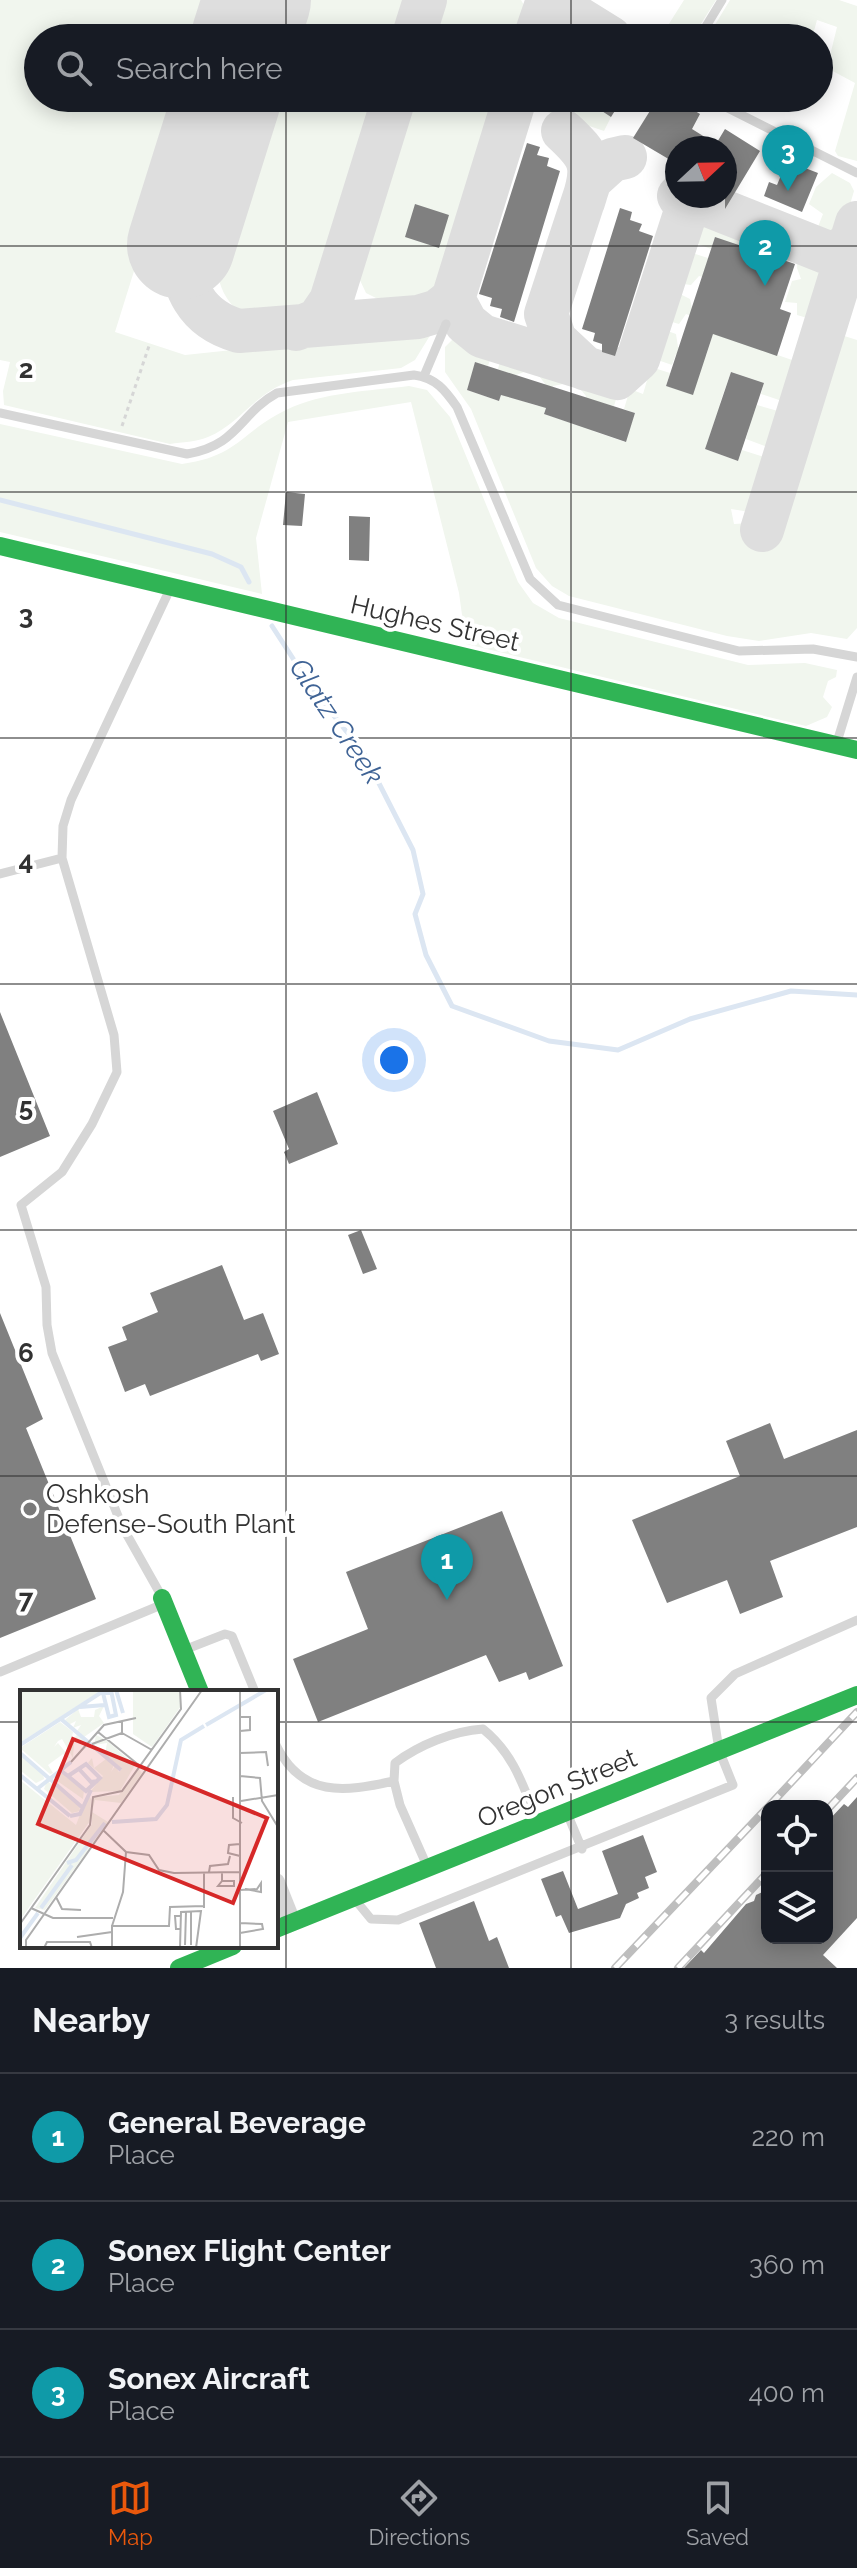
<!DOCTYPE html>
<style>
:root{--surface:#171b24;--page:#20242c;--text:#f1f3f6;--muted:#9ea1a6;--line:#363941;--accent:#ea580c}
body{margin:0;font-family:Raleway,sans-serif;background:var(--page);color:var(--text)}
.controls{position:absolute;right:24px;bottom:24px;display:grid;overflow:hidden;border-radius:16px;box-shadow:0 4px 20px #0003}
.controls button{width:72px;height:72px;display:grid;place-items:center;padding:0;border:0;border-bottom:2px solid var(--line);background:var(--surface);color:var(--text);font:40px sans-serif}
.compass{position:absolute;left:665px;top:136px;width:72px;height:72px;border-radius:50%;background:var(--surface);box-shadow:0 4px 20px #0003;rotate:68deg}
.you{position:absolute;left:394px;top:1060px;width:28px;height:28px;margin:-20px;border:6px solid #fff;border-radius:50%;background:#1a73e8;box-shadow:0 0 0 12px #1a73e833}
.badge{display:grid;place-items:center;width:52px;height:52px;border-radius:50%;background:var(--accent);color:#fff;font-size:26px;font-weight:700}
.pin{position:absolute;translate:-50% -66px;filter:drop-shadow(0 2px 4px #0008)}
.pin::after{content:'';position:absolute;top:42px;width:28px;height:24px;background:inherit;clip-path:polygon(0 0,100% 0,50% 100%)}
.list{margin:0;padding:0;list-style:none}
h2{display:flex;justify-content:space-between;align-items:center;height:104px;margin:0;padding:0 32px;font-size:34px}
h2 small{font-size:26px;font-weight:400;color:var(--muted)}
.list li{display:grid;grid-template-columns:52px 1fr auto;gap:24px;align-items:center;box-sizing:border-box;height:128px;padding:0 32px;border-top:2px solid var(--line)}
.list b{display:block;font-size:30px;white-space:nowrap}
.list p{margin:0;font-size:26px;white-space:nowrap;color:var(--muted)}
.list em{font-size:26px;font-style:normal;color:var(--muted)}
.icon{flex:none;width:44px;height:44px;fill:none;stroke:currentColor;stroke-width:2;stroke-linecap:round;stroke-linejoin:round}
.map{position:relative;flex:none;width:857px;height:1968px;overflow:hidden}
.search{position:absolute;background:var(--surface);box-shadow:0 4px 20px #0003;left:24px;right:24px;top:24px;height:88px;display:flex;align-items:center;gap:20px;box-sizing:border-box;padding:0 28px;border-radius:44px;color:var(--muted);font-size:30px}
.sheet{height:488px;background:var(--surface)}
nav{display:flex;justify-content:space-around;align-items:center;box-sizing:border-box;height:112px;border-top:2px solid var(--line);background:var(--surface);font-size:22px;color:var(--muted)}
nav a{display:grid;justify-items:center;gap:4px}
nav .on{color:var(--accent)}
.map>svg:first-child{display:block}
.green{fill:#f1f6ee}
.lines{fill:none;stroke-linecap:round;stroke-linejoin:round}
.stream{stroke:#dce6f2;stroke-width:5}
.taxiway{stroke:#dedede;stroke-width:44}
.runway{stroke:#dedede;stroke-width:108}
.building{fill:#808080}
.path{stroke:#d6d6d6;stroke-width:3;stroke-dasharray:4 4;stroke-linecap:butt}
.lane{stroke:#d6d6d6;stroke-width:9}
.street{stroke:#d6d6d6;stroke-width:18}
.fast{stroke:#30b455;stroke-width:18}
.rail-casing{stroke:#bebebe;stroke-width:8}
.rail{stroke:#fff;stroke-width:5;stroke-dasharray:15;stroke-linecap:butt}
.grid{fill:none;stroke:#323232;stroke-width:2;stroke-opacity:0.55}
.poi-dot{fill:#7a7a7a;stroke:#fff;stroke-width:3}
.labels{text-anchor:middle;stroke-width:8;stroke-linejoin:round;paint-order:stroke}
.street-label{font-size:26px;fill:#323232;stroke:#fff}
.poi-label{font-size:26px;fill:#323232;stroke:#fff;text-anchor:start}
.water-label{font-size:28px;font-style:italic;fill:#3f6395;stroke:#fff}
.inset-river{fill:none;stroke:#dce6f2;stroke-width:4}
.inset-road{fill:none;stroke:#adadad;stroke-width:2}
.view{fill:#d62828;fill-opacity:0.15;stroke:#d62828;stroke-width:4}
.inset-edge{fill:none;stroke:#323232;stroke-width:4}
.grid-label{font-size:26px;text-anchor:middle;font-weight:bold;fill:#323232;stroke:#fff;stroke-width:8;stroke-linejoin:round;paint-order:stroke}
</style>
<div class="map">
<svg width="857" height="1968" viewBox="0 0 857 1968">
<rect width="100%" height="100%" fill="#fff"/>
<!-- green -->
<path class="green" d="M0,0H219L207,38H38V98H188L115,332L185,355L434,329L415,360L401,368L293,380C254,393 241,423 208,437C195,442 183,442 170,444L4,405L3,391L10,362L0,360Z
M296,0H411L400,38H284Z
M438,0H521L529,14L526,38H427Z
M684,0H716L692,38H660Z
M730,0H839L857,6V161L838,156L835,151L855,83L827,68L837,27L817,20L812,38H707Z
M265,98H381L320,291L299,314C247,324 221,314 215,258Z
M408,98H507L445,281L418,303L388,304L366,293L358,276L357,262Z
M532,98H582L611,117L604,131L539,109Z
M832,173L850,183L854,191L841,235L829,242L814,237L823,214L809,204L816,187Z
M708,212L761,233L752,253L715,237L711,249L690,241L698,217Z
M799,249L823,259L829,269L814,320L797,315V303L785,302L792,281L801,279L797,268Z
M686,251L708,258L734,287L699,276L691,285L676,283Z
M674,291L690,299L692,309L732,323L727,338L801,363L788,403L761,394L764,383L731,372L720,403L753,415L757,405L785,413L773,449L746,439L749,428L716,417L705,449L738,461L742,450L770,459L755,507L750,512L731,509L734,524L750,523L748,531L773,538L838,334L857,340V628L847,639L811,633L759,641L727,636L569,596L552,586L536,568L471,409L445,372V347L457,335L494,347L488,366L475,363L467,390L499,401L508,373L498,369L503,350L532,358L529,370L516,375L510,397L538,406L545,384L537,373L541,361L571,371L568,383L553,386L544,414L577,425L586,396L577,385L580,373L620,386L614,406L602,403L593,431L625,442L635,413L624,409L630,389L643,394L651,367L670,373L666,386L693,394L703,362L676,354L672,365L652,358L662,329L676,334L678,347L706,356L716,324L686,314L679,324L665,320Z
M409,386L427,390L450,417L518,582L533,603L559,618L748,665L805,663L837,670L836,677L828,681L823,697L832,707L827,717L806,726L466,644L459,593L411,402L288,422L256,538L262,594L0,532V424L182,464C238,457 242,431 286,410C323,392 369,391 409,386Z"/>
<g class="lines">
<!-- stream -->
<path class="stream" d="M0,500L212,554L241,567L249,582
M272,626L314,691L363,752L413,850L423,894L415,914L426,955L452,1006L549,1041L618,1050L690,1019L791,991L857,995"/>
<!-- taxiway -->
<path class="taxiway" d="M549,0L610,38
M413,38L425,0
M535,38L548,0
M515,98L453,299L466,323L482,336L617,378L638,359L685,214L687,208L679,196
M563,131C591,157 595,165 583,202
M685,196L826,252L834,254L850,244
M181,245C181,287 196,319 239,331L418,317L438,311L453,299
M296,329L318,320L331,301L394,98
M586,369L555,340L546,314L590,180L612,160L625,157
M762,530L857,223"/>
<!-- runway -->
<path class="runway" d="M245,38L257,0
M181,245L227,98"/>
</g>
<!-- building -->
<path class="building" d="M582,98H623L611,117Z
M658,98H674L700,114L692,129L716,144L725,129L760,151L725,209V148H677V164L633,138Z
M527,143L540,147L537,155L549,158L547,166L560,171L514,322L500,317L502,309L490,306L492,298L479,294Z
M787,161L818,173L802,212L764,196L769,182L777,185Z
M415,204L449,215L439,248L405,237Z
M620,208L632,212L630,220L642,224L639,231L653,236L615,356L602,352V344L593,341L595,333L582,329Z
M715,237L795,264L780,309L791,313L777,356L713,334L693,395L666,386Z
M475,362L635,413L626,442L544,414L546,408L501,395L499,401L467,390Z
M731,372L764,383L738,461L705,449Z
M286,492L305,494L302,526L283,525Z
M349,516L370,517L369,561L349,560Z
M0,1012L50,1136L0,1157Z
M317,1092L338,1144L289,1164L284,1152L289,1149L273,1111Z
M361,1230L377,1269L363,1274L348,1235Z
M222,1265L244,1320L263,1313L279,1354L261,1361L258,1354L150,1396L145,1384L125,1392L108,1347L127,1340L122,1327L158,1312L150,1293Z
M0,1313L43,1419L26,1428L96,1599L0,1638Z
M770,1423L784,1459L857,1430V1527L770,1561L783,1597L740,1614L727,1580L667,1603L632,1520L740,1476L726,1441Z
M502,1511L563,1666L529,1680L526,1672L499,1682L486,1655L318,1722L293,1659L368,1629L346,1572Z
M857,1797V1918L823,1955L837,1968H684L701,1950L704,1953L746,1904L754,1901L756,1895L767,1890V1938H827V1822L844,1804L848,1807Z
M643,1835L657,1872L645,1877L649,1888L637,1893L639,1898L626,1904L620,1918L569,1933L561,1915L556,1917L541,1879L563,1871L578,1909L618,1894L602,1851Z
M474,1901L489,1941L497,1937L509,1968H436L419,1923Z"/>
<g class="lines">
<!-- path -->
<path class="path" d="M122,426L150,343"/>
<!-- lane -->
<path class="lane" d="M699,38L722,0
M708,98L857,173
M424,376L446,324
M0,413L187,454C239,445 239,414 277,393L414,375C436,378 445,390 457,407L530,579L558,605L739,651L813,649L857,657
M837,742L857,677
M62,858L114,1035L117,1072L92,1124L62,1172L21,1205L46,1287L47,1325L52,1353L122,1526L162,1597
M0,874L62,858L63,826L71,800L170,589
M184,1650L225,1634L232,1636L255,1692
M0,1672L161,1605
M276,1745C302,1798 344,1792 394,1781
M567,1813L582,1849
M427,1866L400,1805L394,1781L395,1763C419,1745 453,1731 483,1729C513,1753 523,1785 537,1820
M357,1902L371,1919L398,1920L733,1785L719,1750L711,1698L735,1674L857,1620"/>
<!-- street -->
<path class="street" d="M276,1882L292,1922"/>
<!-- fast -->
<path class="fast" d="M0,546L857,750
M162,1598L200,1692
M276,1929L857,1695
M179,1968L233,1946"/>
<!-- rail casing -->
<g class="rail-casing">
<path id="rail" d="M769,1806L857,1712
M827,1810L857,1778
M615,1968L767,1808
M678,1968L767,1873"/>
</g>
<!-- rail -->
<use href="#rail" class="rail"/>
</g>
<!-- grid -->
<path class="grid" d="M286,0V38M571,0V38M286,98V1968M571,98V1968M0,246H857M0,492H857M0,738H857M0,984H857M0,1230H857M0,1476H857M0,1722H22M276,1722H857"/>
<!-- markers -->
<circle class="poi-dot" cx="30" cy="1509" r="8"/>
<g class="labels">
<!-- street labels -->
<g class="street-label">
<text transform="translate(435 623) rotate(13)" y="9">Hughes Street</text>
<text transform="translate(557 1788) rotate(-22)" y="9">Oregon Street</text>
</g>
<!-- poi labels -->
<g class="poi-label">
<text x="46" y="1503">Oshkosh<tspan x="46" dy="30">Defense-South Plant</tspan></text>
</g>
<!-- water labels -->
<g class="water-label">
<text transform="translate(337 721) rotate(56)" y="10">Glatz Creek</text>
</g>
</g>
<!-- overview -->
<g transform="translate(20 1690)">
<rect width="258" height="258" fill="#fff"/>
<path d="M2,0H82L1,52ZM113,0H159L161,16L132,57L113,44ZM84,16L79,26L84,33L64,47L57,41L61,35L53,38L56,31L48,35L45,30L58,19L61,27H74L75,20ZM40,32L53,42L51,51L57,45L69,55L54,52L53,68L42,49L38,51L34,57L38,53L51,69L43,64L28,75L33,83L30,84L0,58ZM76,45L86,50L115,75L100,101L70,102L83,86L68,73L72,68L74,78L86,69L94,75L91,82L95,76L99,82L102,79L85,64L87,53L74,55ZM0,65L23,84L24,89L16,93L0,80ZM118,78L122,83L101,113L75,110L72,122L88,132L25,220L15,218L72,134L71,117L74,107L99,105ZM42,83L64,100L63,109L36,90ZM0,90L56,135L68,104L71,109L70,131L0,230ZM27,91L59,113L60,121L52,123L24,99Z" fill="#f1f6ee"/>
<path class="inset-river" d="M96,0L103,23M91,3H83L89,27L96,25L91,0M60,17L85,15M41,29L101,80M186,35L246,0M0,55L85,0M0,63L63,118M59,79L71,92L78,91M40,80L48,86L66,101L80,88L66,74L48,86M0,85L50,126M17,99L51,72M50,126L60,124L71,100M92,132L136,129L147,115L161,50L184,36M47,173L56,170L85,133M21,218L52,175M0,248L18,223"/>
<path class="inset-road" d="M220,27H230V40L220,41M78,42L120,76M102,43L132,60M72,54L102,43V31M220,63L246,62L248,76M51,72L84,35L116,28M220,86L240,88L242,111L258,137M213,107V128L222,133M221,111L258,105M83,140L106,162L103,202L92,236M106,162L129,165L139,180L154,183L220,182M220,166L208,163L209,155L220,154M189,182L190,176L208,174L210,166M202,182V191H214V196H198L202,191M220,200L237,199L241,193V202L225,199M36,207L42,219L61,220M11,218L33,228H93M184,218V182M0,234L70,135L73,107L102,101L161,19L160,0M161,239H156L155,226H161M220,243L243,239L242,234L220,233M57,247L92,242M165,255L166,222M171,255V221M6,258V250L182,0M24,258L27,252H70L72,258M92,258V236H149L150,217L184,216M160,258L161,222L181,221L176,258M220,258V0"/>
<path class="view" d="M53,49L247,128L213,213L18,134Z"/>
<rect width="258" height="258" class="inset-edge"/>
</g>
<g class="grid-label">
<text x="26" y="378">2</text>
<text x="26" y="624">3</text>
<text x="26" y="870">4</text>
<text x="26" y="1116">5</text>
<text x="26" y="1362">6</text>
<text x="26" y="1608">7</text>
</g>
</svg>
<div class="controls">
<button><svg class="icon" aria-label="locate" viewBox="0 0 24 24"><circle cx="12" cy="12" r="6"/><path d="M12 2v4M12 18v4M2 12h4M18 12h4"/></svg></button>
<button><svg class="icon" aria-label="layers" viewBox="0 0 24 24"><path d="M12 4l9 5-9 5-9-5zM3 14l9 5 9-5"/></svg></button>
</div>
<svg class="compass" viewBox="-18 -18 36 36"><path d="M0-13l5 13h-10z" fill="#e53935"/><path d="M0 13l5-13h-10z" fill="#9ea1a6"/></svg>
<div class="you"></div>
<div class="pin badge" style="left:447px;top:1600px;background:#0f9aa8">1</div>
<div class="pin badge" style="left:765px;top:286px;background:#0f9aa8">2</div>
<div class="pin badge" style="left:788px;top:191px;background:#0f9aa8">3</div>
<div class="search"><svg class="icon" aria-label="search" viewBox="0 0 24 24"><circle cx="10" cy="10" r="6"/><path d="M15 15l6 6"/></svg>Search here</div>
</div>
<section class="sheet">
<h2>Nearby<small>3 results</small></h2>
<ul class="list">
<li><span class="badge" style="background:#0f9aa8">1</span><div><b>General Beverage</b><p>Place</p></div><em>220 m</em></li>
<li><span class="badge" style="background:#0f9aa8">2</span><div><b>Sonex Flight Center</b><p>Place</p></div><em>360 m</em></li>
<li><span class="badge" style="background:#0f9aa8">3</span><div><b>Sonex Aircraft</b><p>Place</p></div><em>400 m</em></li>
</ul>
</section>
<nav>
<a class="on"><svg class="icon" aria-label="map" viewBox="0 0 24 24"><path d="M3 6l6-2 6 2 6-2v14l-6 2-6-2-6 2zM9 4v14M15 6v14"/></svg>Map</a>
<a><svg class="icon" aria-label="directions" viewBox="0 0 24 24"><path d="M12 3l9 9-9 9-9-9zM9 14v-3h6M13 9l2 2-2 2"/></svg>Directions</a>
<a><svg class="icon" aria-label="saved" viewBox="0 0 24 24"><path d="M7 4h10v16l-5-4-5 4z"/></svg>Saved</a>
</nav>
